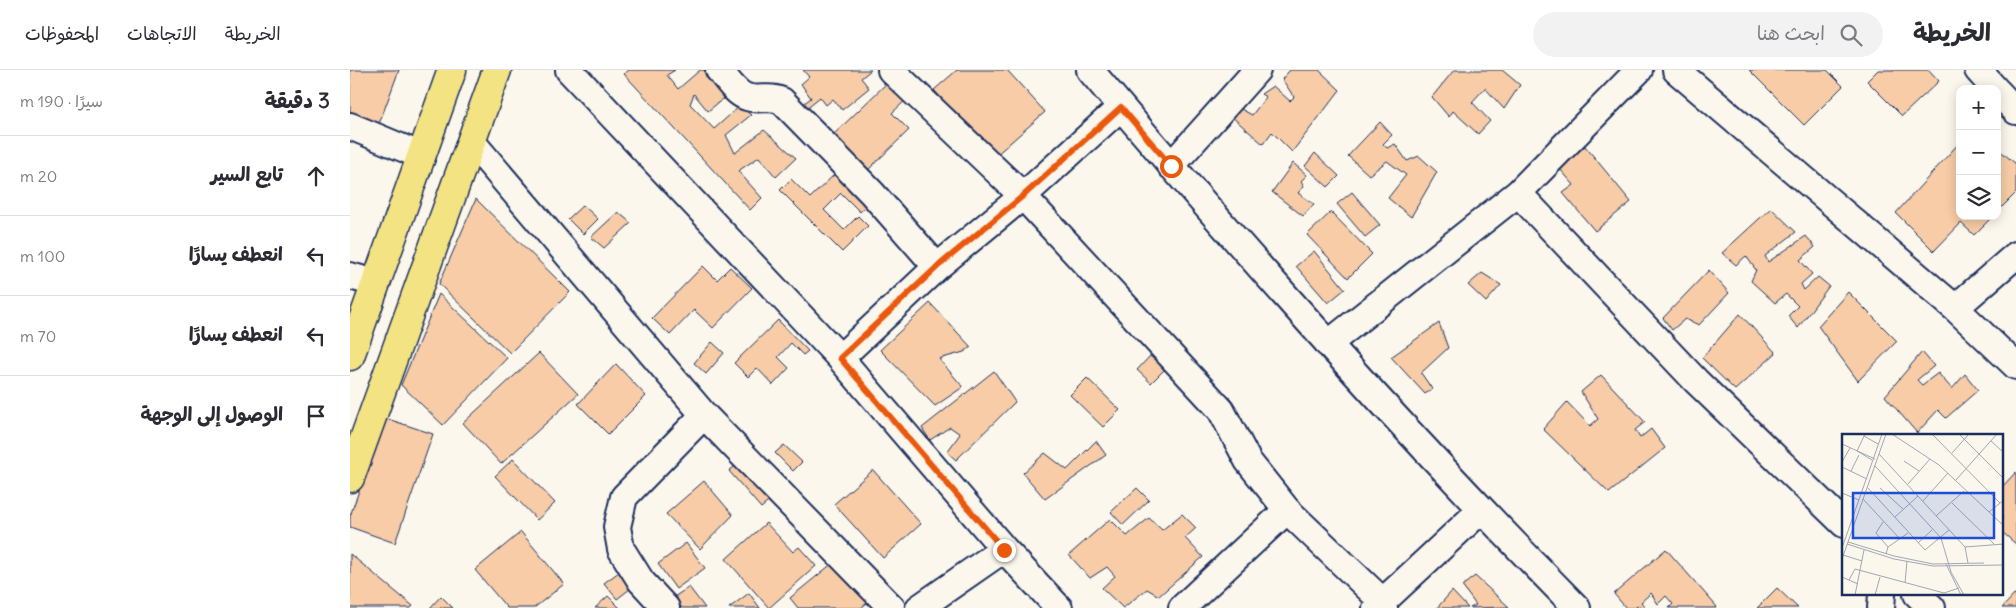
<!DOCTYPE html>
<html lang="ar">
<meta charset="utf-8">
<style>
:root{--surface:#fff;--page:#f2f2f3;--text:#2b2b33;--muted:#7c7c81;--line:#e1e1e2}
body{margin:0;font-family:Delius,"Playpen Sans Arabic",sans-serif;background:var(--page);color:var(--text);direction:rtl}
.controls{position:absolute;right:15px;top:15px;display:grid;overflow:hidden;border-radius:10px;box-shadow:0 2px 12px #0003}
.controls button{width:45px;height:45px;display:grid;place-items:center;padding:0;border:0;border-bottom:1px solid var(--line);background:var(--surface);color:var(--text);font:25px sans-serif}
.stop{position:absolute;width:15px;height:15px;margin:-11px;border:4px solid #ea580c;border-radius:50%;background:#fff}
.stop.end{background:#ea580c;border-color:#fff;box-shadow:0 1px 5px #0008}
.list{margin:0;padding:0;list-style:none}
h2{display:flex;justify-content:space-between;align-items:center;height:65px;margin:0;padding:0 20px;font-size:21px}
h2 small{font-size:16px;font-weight:400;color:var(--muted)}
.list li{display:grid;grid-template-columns:32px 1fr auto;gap:15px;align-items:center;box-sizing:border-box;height:80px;padding:0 20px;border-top:1px solid var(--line)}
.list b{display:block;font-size:19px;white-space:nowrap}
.list em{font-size:16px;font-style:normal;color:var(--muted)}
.icon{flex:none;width:28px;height:28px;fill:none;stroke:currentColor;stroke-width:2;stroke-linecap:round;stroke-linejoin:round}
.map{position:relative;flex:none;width:1666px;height:538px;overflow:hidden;direction:ltr}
header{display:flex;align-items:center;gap:30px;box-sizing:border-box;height:70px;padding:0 25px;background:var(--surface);border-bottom:1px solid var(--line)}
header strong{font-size:24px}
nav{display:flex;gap:28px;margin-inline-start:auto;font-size:18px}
.search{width:350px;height:45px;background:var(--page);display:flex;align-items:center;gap:12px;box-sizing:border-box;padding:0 18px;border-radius:28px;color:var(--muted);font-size:19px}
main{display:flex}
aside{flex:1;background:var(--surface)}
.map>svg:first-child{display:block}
.building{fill:#f7cca6;stroke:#1b2f5e}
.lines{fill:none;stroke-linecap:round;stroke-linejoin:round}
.minor-casing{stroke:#1b2f5e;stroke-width:30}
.major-casing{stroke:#1b2f5e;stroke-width:31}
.minor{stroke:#fbf7ec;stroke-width:26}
.major{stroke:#f4e382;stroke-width:28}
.route{stroke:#ea580c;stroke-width:6}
.inset-road{fill:none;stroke:#a1a7b3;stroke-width:1}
.view{fill:#1d4ed8;fill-opacity:0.15;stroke:#1d4ed8;stroke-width:2.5}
.inset-edge{fill:none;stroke:#1b2f5e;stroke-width:2.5}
</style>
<header>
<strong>الخريطة</strong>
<div class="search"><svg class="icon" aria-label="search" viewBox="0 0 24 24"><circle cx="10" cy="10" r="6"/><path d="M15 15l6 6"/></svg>ابحث هنا</div>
<nav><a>الخريطة</a><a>الاتجاهات</a><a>المحفوظات</a></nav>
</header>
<main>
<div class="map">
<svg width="1666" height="538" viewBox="0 0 1666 538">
<rect width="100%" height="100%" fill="#fbf7ec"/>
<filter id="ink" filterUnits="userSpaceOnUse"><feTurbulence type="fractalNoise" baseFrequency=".02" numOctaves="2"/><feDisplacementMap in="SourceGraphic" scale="10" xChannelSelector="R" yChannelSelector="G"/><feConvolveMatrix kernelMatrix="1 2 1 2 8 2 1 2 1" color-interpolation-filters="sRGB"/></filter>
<g filter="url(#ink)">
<!-- building -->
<path class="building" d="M0,0H49L29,54L0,43Z
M279,0H325L317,5L328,19L350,0H359L379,24L358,41L344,24L340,34L364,59L390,36L401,45L376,65L385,83L414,60L446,88L426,107L409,87L388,101L412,128L400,140L274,4Z
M453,0H521L511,8L519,18L492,40L483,29L476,35L470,27L449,44L445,40L461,28L451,14L459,7Z
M607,0H657L695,42L644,87L584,20Z
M940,0H969L990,20L942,82L922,62L913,74L881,46L889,38L902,45L916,27L911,24L923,16L940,31L944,27L932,9Z
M1104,0H1152L1170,15L1154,39L1135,18L1122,32L1140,51L1128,64L1103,41L1099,47L1082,27Z
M1399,0H1477L1493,16L1454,55Z
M1528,0H1579L1589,11L1552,46L1517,11Z
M540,10L558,28L542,43L559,60L515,103L481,67Z
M1030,52L1042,65L1033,74L1037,78L1045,74L1057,91L1069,86L1087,102L1061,147L1038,128L1056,105L1037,91L1019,105L998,86Z
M1610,72V146H1643L1624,165L1611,153L1584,181L1546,143Z
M1235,76L1281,132L1245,161L1213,123L1224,115L1209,98Z
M1647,78L1666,94V123L1647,142Z
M965,83L989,106L978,117L955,96Z
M943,93L957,105L951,111L954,116L948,123L964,134L953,146L922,122Z
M488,101L520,132L510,142L491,123L474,140L494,160L508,146L518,156L492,182L430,120L441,109L460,128Z
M1002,122L1030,155L1015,167L987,134Z
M126,129L220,222L160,283L89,214Z
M233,135L248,149L233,164L218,149Z
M1421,138L1446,162L1415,186L1418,192L1456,166L1465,177L1450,190L1462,204L1451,214L1454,220L1468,207L1479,216L1448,258L1438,246L1448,236L1436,224L1425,233L1401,211L1406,200L1396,186L1386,195L1372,183Z
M268,142L281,153L254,178L241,167Z
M981,142L1022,184L998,208L957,165Z
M964,181L995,219L978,233L946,196Z
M353,196L367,210L380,197L402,218L363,258L344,240L320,265L302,248Z
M1359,200L1379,223L1349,255L1335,249L1322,260L1313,248Z
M1132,203L1151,215L1136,232L1118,215Z
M1498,222L1547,271L1508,311L1468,256Z
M89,224L157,288L93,355L51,315Z
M580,233L621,277L614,282L589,289L613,317L585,336L530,280Z
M1390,244L1426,283L1385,320L1352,288Z
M428,250L458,281L453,285L441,273L428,287L439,298L423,315L407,298L398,307L384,293Z
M1089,253L1098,278L1071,303L1082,319L1075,324L1041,287Z
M362,272L374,283L356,304L344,293Z
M1572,282L1584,296L1567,310L1572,315L1588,303L1602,319L1615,304L1628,320L1596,348L1588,340L1567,363L1535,326Z
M189,283L228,324L151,394L113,353Z
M800,286L815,299L801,313L787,300Z
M266,294L296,326L258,364L228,334Z
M644,301L665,332L606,390L597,382L610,364L600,357L580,370L572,358Z
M1251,305L1295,352L1285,360L1290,368L1301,359L1315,378L1259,423L1193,359L1217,332L1240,356L1248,349L1231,322Z
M737,308L770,340L753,357L720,325Z
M35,348L83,364L45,473L0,457V446Z
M746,371L756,385L695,429L673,403L695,383L717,400Z
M434,375L452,392L443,401L425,383Z
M163,389L205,433L187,450L145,406Z
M390,392L423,428L411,438L379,401Z
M523,400L571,454L533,488L484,434Z
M1666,402V474L1652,462V417Z
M354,411L383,445L350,479L316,444Z
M787,418L799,430L773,455L761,442Z
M832,444L846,458L835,468L853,487L809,526L797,519L773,538L752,518L765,506L757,497L740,508L719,485L760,449L777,466L799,448L812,460Z
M416,453L443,482L449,477L466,496L419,538L376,489Z
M171,462L214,514L184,538H157L125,500Z
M336,473L355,498L326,519L308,494Z
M1316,479L1367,537L1366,538H1319L1323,534L1316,526L1308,534L1301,523L1291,532L1295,537L1293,538L1288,535L1285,538H1276L1264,524Z
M0,484L63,536L61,538H0Z
M484,492L517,533L511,538H448L440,528Z
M273,499L285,515L267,529L254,513Z
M1125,506L1159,537L1120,538L1126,535L1112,516Z
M339,517L355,538H332L324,527Z
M1427,518L1448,538H1407Z
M1102,521L1118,538H1087Z
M399,523L410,538H379Z
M1666,523V538H1652Z
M91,526L103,538H80Z
M258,526L270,538H245Z"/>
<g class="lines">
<!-- minor casing -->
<g class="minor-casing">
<path id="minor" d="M219,0L490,288L654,479L709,538
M369,0C376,8 386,24 397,27C408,31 421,25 432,31L522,123L587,197
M541,0L673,126L871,340L898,391L937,440L1033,532L1034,538
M740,0C896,185 1057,365 1227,538
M1326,0L1605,238L1666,296
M1628,0L1645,19
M1647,21L1666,41
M0,56L72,86
M121,71L354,345L542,538
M821,96L907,0
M1168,123L1346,311L1494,454
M0,206L26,213
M1605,238L1666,185
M978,274L1168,123L1289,0
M490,288L587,197L673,126L771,37
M1567,524L1582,538
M316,538L291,511L271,479L267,457L274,427L354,345
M569,538L654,479
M832,538L937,440
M1026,538L1131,440
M1531,538L1532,524"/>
</g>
<!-- major casing -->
<g class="major-casing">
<path id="major" d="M0,286L102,0
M0,408L147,0"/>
</g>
<!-- minor -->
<use href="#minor" class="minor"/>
<!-- major -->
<use href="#major" class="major"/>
</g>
</g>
<g class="lines" filter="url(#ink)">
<!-- route -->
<path class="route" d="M654,480L490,288L587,197L673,126L771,37L821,96"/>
</g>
<!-- overview -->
<g transform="translate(1492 364)">
<rect width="161" height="161" fill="#fbf7ec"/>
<path class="inset-road" d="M50,0L97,31L162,92M90,0L158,69M117,0L137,20M22,2L36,10M149,7L162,19M0,10L33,25M15,17L30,26M15,17L23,0M110,19L127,0M37,20L123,113L126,129M137,20L162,45M62,27L77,37M0,28L8,14M33,32L99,104L109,138L122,161M0,33L25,45M9,37L17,21M113,47L155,0M66,50L88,25M26,54L83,116L107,96M38,54L61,75M0,59L17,66M21,65L58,105M81,67L106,39M110,69L152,110M147,78L162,66M94,82L122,57M53,83L76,62M41,88L34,99L46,113M6,108L52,122L91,130L142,129M76,109L90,96M5,110L52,125L91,132L162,131M123,113L162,110M0,114L40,0M44,120L46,113L66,99M1,121L20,127M0,125L44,0M104,130L119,161M0,143L16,150M7,146L13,135L102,159L117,154M63,149L65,127M13,161L22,116M33,161L38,143"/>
<path class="view" d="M11,59H152V104H11Z"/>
<rect width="161" height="161" class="inset-edge"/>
</g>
</svg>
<div class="controls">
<button>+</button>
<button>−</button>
<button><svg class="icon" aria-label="layers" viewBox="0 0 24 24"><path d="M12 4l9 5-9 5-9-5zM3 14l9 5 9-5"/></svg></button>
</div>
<div class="stop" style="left:821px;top:96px"></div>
<div class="stop end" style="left:654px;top:480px"></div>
</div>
<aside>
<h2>3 دقيقة<small>سيرًا · 190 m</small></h2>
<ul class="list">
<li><svg class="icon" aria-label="ahead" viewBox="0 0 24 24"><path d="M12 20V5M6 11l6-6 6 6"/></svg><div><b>تابع السير</b></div><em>20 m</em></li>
<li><svg class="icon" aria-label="left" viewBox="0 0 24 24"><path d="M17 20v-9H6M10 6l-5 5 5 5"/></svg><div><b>انعطف يسارًا</b></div><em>100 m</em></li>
<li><svg class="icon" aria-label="left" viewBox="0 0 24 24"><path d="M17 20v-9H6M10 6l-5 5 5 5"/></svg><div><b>انعطف يسارًا</b></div><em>70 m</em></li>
<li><svg class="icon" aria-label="arrive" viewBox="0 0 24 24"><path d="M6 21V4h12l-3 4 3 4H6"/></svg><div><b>الوصول إلى الوجهة</b></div></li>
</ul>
</aside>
</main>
